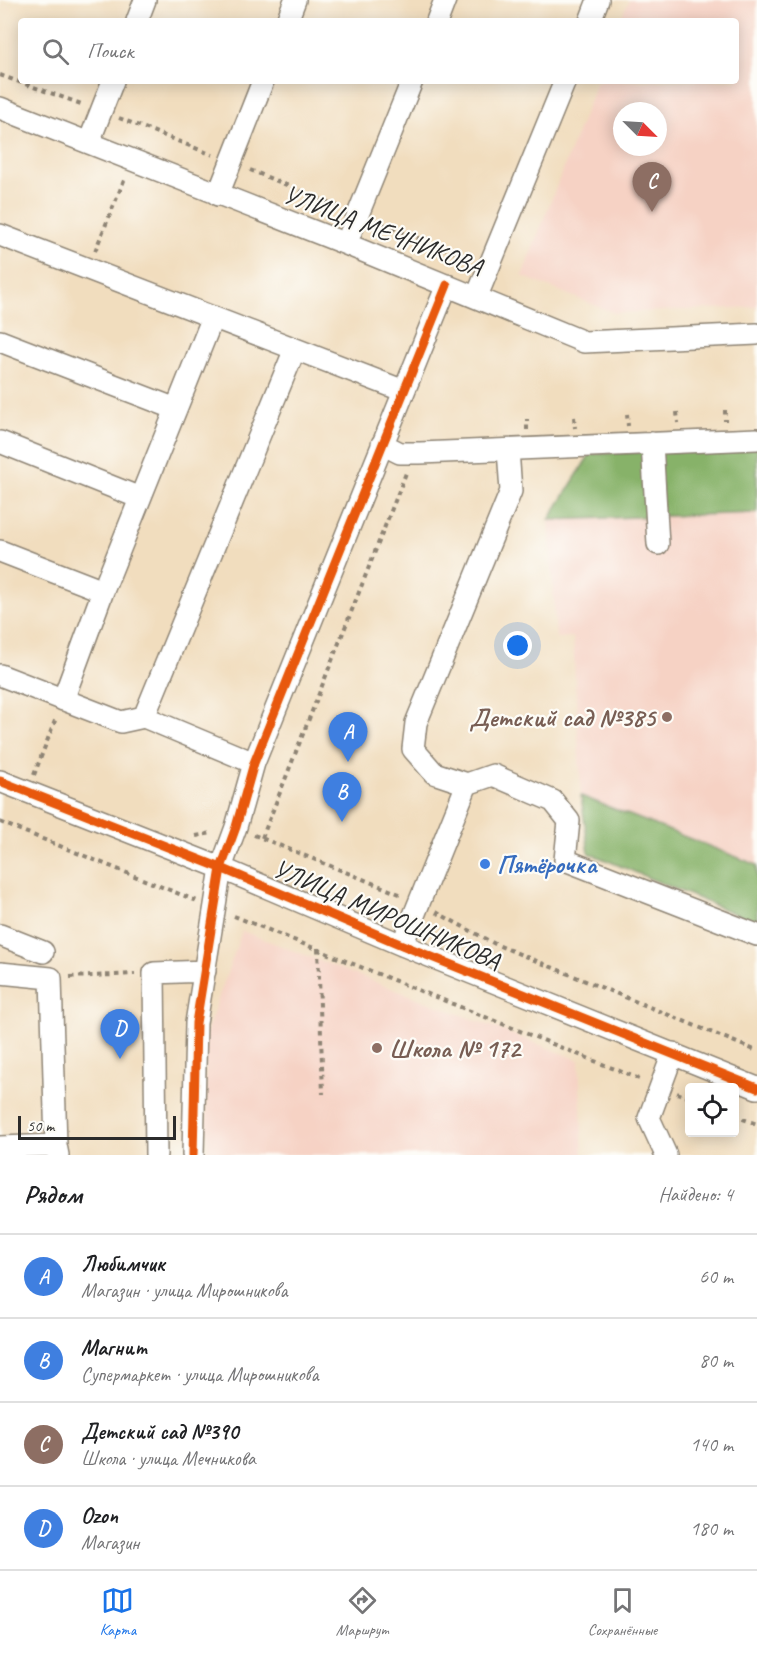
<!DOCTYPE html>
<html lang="ru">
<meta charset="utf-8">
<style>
:root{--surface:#fff;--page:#f6f6f6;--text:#202124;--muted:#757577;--line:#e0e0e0;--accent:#1a73e8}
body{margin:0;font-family:Caveat,sans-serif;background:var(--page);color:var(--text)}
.controls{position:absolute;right:18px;bottom:18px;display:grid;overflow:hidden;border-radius:6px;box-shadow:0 3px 15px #0003}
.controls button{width:54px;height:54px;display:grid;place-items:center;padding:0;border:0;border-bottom:2px solid var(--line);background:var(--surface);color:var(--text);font:30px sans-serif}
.compass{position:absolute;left:613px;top:102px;width:54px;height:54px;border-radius:50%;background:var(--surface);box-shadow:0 3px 15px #0003;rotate:114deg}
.scale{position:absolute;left:18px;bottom:15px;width:158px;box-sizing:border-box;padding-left:6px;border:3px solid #2b2b2b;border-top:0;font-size:16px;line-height:21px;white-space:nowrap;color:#2b2b2b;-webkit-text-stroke:4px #fdfcf7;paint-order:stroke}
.you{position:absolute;left:518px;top:646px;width:21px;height:21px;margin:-15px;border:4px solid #fff;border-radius:50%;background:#1a73e8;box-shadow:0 0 0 9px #1a73e833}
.badge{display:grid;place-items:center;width:39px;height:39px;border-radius:50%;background:var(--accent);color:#fff;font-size:20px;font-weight:700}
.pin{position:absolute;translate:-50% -50px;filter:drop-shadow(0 2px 3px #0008)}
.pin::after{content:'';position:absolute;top:32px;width:21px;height:18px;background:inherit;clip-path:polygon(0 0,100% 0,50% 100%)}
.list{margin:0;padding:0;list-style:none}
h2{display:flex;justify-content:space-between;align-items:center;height:78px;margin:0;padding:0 24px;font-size:26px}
h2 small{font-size:20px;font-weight:400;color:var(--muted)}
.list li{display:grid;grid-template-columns:39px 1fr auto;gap:18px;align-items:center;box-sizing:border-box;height:84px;padding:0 24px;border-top:2px solid var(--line)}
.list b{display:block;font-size:22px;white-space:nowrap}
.list p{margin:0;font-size:20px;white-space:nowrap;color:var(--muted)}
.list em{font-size:20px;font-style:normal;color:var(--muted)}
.icon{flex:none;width:33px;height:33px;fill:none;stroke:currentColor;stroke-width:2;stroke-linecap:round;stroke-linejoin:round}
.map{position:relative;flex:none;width:757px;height:1155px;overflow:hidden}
.search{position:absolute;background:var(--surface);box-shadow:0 3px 15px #0003;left:18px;right:18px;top:18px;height:66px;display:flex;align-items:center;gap:15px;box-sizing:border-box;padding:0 21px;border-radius:6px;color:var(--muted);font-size:22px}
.sheet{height:414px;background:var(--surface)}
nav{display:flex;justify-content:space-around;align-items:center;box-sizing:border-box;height:84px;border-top:2px solid var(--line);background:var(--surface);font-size:16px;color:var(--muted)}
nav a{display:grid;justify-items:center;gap:3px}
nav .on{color:var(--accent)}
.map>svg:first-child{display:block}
.built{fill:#f6d2c4;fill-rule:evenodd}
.forest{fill:#87b269;stroke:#596e4a;stroke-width:1.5}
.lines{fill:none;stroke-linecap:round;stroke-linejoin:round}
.minor-casing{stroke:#8e8474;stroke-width:24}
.path{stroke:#8e8474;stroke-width:4;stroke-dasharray:4.5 4.5;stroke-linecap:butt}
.minor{stroke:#fff;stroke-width:21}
.cycleway-casing{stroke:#fdfcf7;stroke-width:13}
.cycleway{stroke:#e8590c;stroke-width:9}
.education-dot{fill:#8d6e63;stroke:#fdfcf7;stroke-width:2}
.shop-dot{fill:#3f7fe0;stroke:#fdfcf7;stroke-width:2}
.labels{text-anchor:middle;stroke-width:4.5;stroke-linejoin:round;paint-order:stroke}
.street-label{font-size:26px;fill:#2b2b2b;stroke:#fdfcf7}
.education-label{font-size:26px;font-weight:bold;fill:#785e54;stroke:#fdfcf7;text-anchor:end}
.shop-label{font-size:26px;font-weight:bold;fill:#366cbe;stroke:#fdfcf7;text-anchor:start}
</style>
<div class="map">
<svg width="757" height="1155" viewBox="0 0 757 1155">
<rect width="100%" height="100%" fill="#fdfcf7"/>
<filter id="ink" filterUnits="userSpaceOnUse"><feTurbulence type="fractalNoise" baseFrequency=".0167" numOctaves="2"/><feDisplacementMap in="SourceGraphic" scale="12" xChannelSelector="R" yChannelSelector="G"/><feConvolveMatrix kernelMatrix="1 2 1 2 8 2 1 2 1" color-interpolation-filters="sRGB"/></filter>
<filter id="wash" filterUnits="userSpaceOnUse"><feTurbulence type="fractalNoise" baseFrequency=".008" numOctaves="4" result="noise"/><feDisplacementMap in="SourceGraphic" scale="24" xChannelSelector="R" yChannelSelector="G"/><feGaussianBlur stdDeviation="1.35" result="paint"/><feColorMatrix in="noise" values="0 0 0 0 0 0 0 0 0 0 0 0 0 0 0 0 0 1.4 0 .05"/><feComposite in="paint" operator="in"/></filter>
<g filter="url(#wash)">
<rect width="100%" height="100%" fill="#f1ddbe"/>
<!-- built -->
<path class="built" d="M629,0H757V307L614,313L522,276L597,81H736V21H620ZM622,111H658V147H622Z
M757,513V865L581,796L573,637L556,638L549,520Z
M242,931L579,1060L583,1155H208L205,1036Z"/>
<!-- forest -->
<path class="forest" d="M757,448V513L549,520L590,454Z
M581,796L757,865V923L589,853Z"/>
</g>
<g filter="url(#ink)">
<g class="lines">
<!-- minor casing -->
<g class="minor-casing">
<path id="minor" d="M137,21L145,0
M287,21L295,0
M437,21L445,0
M590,21L598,0
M0,108L346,244L584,342L757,334
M89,142L113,81
M218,195L263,81
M0,235L404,391
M346,244L412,81
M477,296L565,81
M0,341L176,409
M0,442L140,498
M652,443L658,544
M382,444L400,453H420L757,439
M0,551L103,591
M0,675L121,722L144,717L254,763
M63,700L103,591L213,317
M144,717L295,349
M0,781L221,868L402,945L757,1088
M467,784L493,775L553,801L569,821L565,860L757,935
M0,935L43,952
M402,945L467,784L434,773L413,749L416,723L511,491L508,450
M0,973L51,978L56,1145
M0,1147L56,1145L58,1155
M156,1155L154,973L205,971
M193,1155L196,1023L221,868L236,827L254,763L447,285
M666,1155L649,1118L673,1053"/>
</g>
<!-- path -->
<path class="path" d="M0,75L84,105
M119,118L213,155
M250,170L340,207
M375,221L471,259
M95,251L125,178
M725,410V421
M677,412L678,423
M627,414L628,426
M574,417L575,428
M527,430V419
M34,775L56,718
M0,822L197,901
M254,835L402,895
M196,836L212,833
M262,838L406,473
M436,912L495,944L757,1051
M234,916L642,1080
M318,948L323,1094
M70,977L135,974
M677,1093L690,1098
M734,1116L757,1124"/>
<!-- minor -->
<use href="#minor" class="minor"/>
<!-- cycleway casing -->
<g class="cycleway-casing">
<path id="cycleway" d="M0,781L221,868L402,945L757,1088
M193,1155L196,1023L221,868L236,827L254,763L447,285"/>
</g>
<!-- cycleway -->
<use href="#cycleway" class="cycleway"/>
</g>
</g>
<!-- markers -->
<g class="education-dot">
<circle cx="667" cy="717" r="6"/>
<circle cx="377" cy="1048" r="6"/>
</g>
<circle class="shop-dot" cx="485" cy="864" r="6"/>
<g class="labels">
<!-- street labels -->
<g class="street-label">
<text transform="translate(383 230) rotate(21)" y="9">УЛИЦА МЕЧНИКОВА</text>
<text transform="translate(387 914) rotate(23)" y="9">УЛИЦА МИРОШНИКОВА</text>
</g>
<!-- education labels -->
<g class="education-label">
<text x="655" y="726">Детский сад №385</text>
<text x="389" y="1057" text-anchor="start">Школа № 172</text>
</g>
<!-- shop labels -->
<g class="shop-label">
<text x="497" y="873">Пятёрочка</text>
</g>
</g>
</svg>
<div class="controls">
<button><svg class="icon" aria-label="locate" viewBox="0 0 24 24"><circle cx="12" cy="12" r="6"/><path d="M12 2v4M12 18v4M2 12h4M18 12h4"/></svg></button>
</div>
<svg class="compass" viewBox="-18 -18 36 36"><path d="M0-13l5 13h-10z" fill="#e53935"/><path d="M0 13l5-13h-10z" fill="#757577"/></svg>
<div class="scale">50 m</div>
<div class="you"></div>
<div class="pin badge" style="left:348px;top:762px;background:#3f7fe0">A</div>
<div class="pin badge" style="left:342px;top:822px;background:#3f7fe0">B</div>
<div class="pin badge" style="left:652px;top:212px;background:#8d6e63">C</div>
<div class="pin badge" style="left:120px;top:1059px;background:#3f7fe0">D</div>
<div class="search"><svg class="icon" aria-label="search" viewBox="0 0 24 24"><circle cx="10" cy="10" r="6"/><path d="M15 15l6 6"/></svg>Поиск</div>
</div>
<section class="sheet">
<h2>Рядом<small>Найдено: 4</small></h2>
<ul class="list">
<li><span class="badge" style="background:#3f7fe0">A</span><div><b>Любимчик</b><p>Магазин · улица Мирошникова</p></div><em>60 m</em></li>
<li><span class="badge" style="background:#3f7fe0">B</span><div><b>Магнит</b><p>Супермаркет · улица Мирошникова</p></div><em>80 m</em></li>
<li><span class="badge" style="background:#8d6e63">C</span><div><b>Детский сад №390</b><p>Школа · улица Мечникова</p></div><em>140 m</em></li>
<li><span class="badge" style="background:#3f7fe0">D</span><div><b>Ozon</b><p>Магазин</p></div><em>180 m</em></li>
</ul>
</section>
<nav>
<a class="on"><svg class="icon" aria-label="map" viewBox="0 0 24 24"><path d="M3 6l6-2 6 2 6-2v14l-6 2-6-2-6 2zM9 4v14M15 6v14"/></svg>Карта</a>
<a><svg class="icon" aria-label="directions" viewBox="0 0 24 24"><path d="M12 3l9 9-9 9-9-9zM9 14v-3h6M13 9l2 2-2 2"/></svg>Маршрут</a>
<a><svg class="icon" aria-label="saved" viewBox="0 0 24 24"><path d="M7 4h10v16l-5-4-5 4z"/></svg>Сохранённые</a>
</nav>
